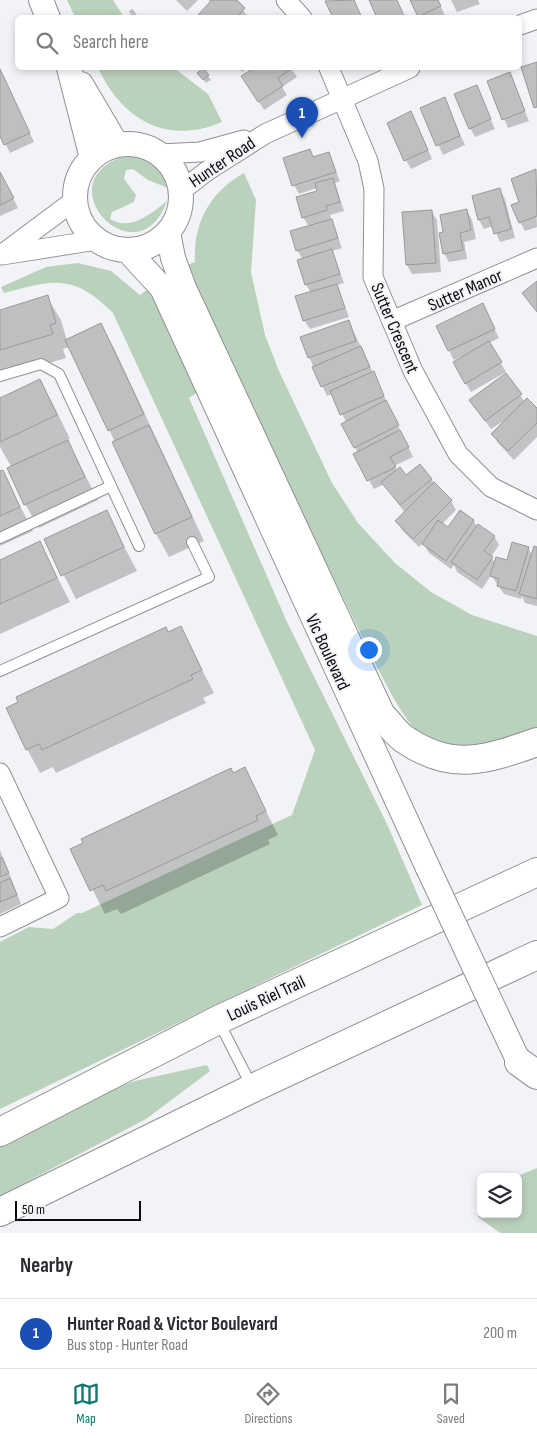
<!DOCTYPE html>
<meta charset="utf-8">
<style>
:root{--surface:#fff;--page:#f2f2f3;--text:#2b2b33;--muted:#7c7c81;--line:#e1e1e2;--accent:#0f766e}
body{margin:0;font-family:"Sofia Sans Condensed",sans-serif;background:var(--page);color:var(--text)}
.controls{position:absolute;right:15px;bottom:15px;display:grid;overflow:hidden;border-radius:8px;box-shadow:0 2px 8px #0003}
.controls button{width:45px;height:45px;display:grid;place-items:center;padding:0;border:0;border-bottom:1px solid var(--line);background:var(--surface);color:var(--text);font:25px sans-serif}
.scale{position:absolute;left:15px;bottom:12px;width:126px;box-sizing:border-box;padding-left:5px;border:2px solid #0c0d0e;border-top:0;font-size:14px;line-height:18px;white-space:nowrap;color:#0c0d0e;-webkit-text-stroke:4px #f2f3f6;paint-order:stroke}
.you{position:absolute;left:368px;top:649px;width:18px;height:18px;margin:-12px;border:4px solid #fff;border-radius:50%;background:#1a73e8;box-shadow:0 0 0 8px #1a73e833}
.badge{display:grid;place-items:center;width:32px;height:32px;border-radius:50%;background:var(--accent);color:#fff;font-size:16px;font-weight:700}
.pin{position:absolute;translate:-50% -41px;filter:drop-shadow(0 1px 2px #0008)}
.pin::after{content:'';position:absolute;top:26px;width:18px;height:15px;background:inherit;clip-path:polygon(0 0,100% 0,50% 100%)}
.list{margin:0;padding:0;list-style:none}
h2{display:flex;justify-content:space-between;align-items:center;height:65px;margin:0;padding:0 20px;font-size:21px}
h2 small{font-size:16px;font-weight:400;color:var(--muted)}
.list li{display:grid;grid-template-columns:32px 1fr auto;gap:15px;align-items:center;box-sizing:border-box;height:70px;padding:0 20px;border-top:1px solid var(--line)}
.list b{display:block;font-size:19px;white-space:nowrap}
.list p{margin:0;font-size:16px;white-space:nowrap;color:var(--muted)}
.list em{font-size:16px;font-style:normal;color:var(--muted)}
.icon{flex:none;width:28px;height:28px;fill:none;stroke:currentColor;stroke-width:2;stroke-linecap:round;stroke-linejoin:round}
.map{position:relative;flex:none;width:537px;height:1233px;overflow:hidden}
.search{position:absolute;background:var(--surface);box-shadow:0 2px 8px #0003;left:15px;right:15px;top:15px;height:55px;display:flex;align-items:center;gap:12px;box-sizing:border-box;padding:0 18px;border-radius:8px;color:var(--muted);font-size:19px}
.sheet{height:135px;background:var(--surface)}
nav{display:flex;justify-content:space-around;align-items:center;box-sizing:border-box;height:70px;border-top:1px solid var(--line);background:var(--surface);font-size:14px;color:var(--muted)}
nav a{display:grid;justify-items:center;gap:2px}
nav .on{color:var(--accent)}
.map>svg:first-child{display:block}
.green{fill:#bad1bc}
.shadow{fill:#0003}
.building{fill:#c1bec0;stroke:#9a9899}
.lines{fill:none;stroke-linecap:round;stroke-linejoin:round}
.service-casing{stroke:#909193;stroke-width:12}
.minor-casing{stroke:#909193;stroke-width:21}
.tertiary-casing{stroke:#909193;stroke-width:26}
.motorway-casing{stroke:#909193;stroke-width:30}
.service{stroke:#fff;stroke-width:10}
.minor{stroke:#fff;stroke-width:19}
.tertiary{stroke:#fff;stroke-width:24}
.motorway{stroke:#fff;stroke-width:28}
.tertiary-bridge-casing{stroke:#909193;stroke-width:26;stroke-linecap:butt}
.tertiary-bridge{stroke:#fff;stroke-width:24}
.labels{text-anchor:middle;stroke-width:4;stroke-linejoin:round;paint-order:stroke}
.street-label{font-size:18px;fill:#0c0d0e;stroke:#f2f3f6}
</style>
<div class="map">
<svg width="537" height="1233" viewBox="0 0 537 1233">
<rect width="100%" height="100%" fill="#f2f3f6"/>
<!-- green -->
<path class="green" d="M67,0H113L124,17H75Z
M98,68H174L208,94L222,122C166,146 122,119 98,68Z
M125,156C147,156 161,166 168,188L148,180L133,169L126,170L124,179L136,195L134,202L112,212L110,219C130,232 152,213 167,201C138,282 42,182 125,156Z
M244,173L256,200L251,272L265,335L279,371L332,483L358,523L395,563L431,592L472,615L537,636V727C506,739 461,757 428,740C408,729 390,691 379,671L183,272L187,265L195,262C193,223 210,192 244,173Z
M78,263L111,271L140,295L148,289L160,307L198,392L189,398L287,622L387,824L422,905L0,1109V942L29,927L53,929L77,913H82L292,815L315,750L113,313C74,274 54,279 4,293L1,287L46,267Z
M207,1065L210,1071L146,1119L0,1196V1143L61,1109L135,1081Z
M537,1168V1233H500L478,1217L481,1209V1214H518V1177H515Z"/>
<!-- shadow -->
<path class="shadow" d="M176,0H198L187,11Z
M208,0H235L249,18H197L211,3Z
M411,0H438L445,16L419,18Z
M451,0H478L480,4L457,12Z
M133,9L136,14L138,18L131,15L129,11Z
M238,68H247L242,72Z
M256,68H291L297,77L282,87L287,95L264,110L242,76Z
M0,69L34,142L10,153L0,133Z
M203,69L211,80L206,83L201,77Z
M509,74L529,121L508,128L489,81Z
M476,87L495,129L475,137L470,128Z
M444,99L465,145L443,155L422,108Z
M416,122L432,159L411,169L406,160Z
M310,150L314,158L329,154L340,181L335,183L344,211L330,215L342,248L332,251L344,283L337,285L349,317L310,329L304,320L311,293L306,285L303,260L297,250L309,227L303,217L318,192L317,188L299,194L294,185Z
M535,171L537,227L525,231L520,222L521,202Z
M1,173L18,208L0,216V174Z
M500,190L505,199L515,238L500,242L493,226L484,229L479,220Z
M431,211L437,220L441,272L412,274L407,265L403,214Z
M467,211L472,220L476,239L464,242L467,259L449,262L444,253L445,233Z
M47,297L61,320L67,341L101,325L114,348L204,541L169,557L156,534L115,442L70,347L63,349L66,358L0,378V311Z
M487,314L499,338L489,343L506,372L471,392L454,363L463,358L462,356L454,360L437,327Z
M349,322L413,457L394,466L397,471L406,477L431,479L451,501L456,510L442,524L448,529L473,520L477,527L494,536L499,545L491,557L495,563L508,562L528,548L532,555L537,548V606L525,603L522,596L521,599L504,594L491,575L482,589L457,572L454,565L451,569L429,553L423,543L419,547L402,530L397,521L405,513L384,484L374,489L355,454L358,453L343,424L346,422L332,394L327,396L309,357Z
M40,381L53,404L70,439L67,440L98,500L39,528L25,504L12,468L0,447V399Z
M520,395L525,402L537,409V437L514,460L498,443L493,434L510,417L491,429L471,401Z
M2,471L33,531L0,546V472Z
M106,512L137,571L76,599L46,540Z
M40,543L70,602L0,634V561Z
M180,627L214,693L203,698L206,703L56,773L53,767L40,773L27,749L168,633Z
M245,769L278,835L268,840L270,844L121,914L117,909L105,914L72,849Z
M0,850L21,904L0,914Z"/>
<!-- building -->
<path class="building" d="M212,0H237L245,8L236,18H195Z
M354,0L362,18H333L325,1Z
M369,0H397L405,18H377Z
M410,0H438L441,6L418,17Z
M537,62V107L534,108L521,67Z
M203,68L209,75L203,80L197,73Z
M254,68H293L278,78L283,86L258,102L241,76Z
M0,69L30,133L4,145L0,136Z
M510,72L525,111L502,120L487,81Z
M477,85L491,119L469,129L454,94Z
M445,97L460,136L436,146L420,108Z
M411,111L428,150L404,161L387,123Z
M310,149L313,157L329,152L336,172L292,186L283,158Z
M536,169L537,216L519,223L511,205L519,202L511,179Z
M0,172L14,198L0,205Z
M333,178L340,202L326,206L327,210L302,218L296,197L317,191L315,183Z
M500,188L511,229L494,234L489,217L478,220L472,196Z
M467,209L471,230L460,233L463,250L443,254L439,233L443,232L440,215Z
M432,210L436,263L406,265L402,212Z
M332,219L338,238L296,251L290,231Z
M332,249L340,274L305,285L297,260Z
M537,281V312L522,293Z
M337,284L345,308L303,321L295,296Z
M48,295L56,323L50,325L53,334L0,350V310Z
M483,303L495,329L448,351L436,326Z
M349,320L356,341L308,358L300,337Z
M101,323L144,414L108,431L65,340Z
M489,341L502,362L465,384L453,362Z
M361,346L370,367L321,387L312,367Z
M374,371L384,396L340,415L330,391Z
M506,373L522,394L485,421L469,400Z
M40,379L57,415L0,442V398Z
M527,398L537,408V423L508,451L491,434Z
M386,400L399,425L354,448L341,424Z
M149,425L192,517L155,534L112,442Z
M400,430L409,447L390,457L396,467L367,481L353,454Z
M68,440L85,477L24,505L7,468Z
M420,464L432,479L400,505L381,482L400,467L406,475Z
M3,470L20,507L0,516V471Z
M434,482L452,500L413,539L395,521Z
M107,510L124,547L61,576L44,539Z
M460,510L474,520L446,561L422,544L438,520L448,527Z
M478,524L495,536L484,551L493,557L477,580L451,562Z
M40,541L57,578L0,604V560Z
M512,542L529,547L516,591L497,586L499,579L490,576L496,557L507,560Z
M534,546L537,547V599L519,594Z
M181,626L202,670L191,675L193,679L42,750L39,744L26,750L6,708L18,702L16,697L166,627L168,632Z
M245,767L266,811L256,816L258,820L106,891L103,885L90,891L70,849L83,843L81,839L231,768L233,773Z
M2,857L9,873L0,877V858Z
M10,878L17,895L0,902V883Z"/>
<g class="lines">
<!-- service casing -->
<g class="service-casing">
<path id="service" d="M0,376L41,364L59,374L139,546
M0,538L111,486
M0,671L209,577L192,542
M218,1020L252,1087"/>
</g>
<!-- minor casing -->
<g class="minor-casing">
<path id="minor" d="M286,0L302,18
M520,25L537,19
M329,68L368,161L374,189L373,277L413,371L458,454L491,487L537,510
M159,154L200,152L244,140
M181,191L207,171L265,134L410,68
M5,252L75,200
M2,255L97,240
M392,321L537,258
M0,773L59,898L0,927"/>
</g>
<!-- tertiary casing -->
<g class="tertiary-casing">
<path id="tertiary" d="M41,0L48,18
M69,68L92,158
M81,84L117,145
M75 197a53 53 0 1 1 106 0a53 53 0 1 1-106 0Z
M168,232L173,258L184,288L385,719
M127,250L162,288L428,868
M502,1026L519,1062"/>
</g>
<!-- motorway casing -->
<g class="motorway-casing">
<path id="motorway" d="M385,719C391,726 398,736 407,741C454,772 488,759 537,742
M519,1062L537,1075
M0,1132L218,1020L537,872
M0,1212L253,1088L537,955"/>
</g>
<!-- service -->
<use href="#service" class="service"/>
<!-- minor -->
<use href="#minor" class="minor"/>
<!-- tertiary -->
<use href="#tertiary" class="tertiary"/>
<!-- motorway -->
<use href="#motorway" class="motorway"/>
<!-- tertiary-bridge casing -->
<g class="tertiary-bridge-casing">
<path id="tertiary-bridge" d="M428,868L502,1026"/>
</g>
<!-- tertiary-bridge -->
<use href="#tertiary-bridge" class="tertiary-bridge"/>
</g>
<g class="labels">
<!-- street labels -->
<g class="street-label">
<text transform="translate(222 162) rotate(-34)" y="6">Hunter Road</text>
<text transform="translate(465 290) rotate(-24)" y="6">Sutter Manor</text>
<text transform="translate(395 328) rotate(67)" y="6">Sutter Crescent</text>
<text transform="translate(328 652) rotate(65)" y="6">Vic Boulevard</text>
<text transform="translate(266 998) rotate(-25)" y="6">Louis Riel Trail</text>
</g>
</g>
</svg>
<div class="controls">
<button><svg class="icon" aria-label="layers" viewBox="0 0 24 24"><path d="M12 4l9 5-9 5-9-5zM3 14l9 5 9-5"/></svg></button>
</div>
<div class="scale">50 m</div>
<div class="you"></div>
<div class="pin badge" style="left:302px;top:138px;background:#1a4fb4">1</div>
<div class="search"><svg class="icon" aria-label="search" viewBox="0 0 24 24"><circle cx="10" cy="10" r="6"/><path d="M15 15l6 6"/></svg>Search here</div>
</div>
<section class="sheet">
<h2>Nearby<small></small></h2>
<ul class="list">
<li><span class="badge" style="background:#1a4fb4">1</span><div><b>Hunter Road &amp; Victor Boulevard</b><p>Bus stop · Hunter Road</p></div><em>200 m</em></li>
</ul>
</section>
<nav>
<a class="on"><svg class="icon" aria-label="map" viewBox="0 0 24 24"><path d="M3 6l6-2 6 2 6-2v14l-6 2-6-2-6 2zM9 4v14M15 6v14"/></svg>Map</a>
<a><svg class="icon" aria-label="directions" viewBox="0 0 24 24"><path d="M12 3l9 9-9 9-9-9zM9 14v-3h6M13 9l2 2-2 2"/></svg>Directions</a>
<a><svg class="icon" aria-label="saved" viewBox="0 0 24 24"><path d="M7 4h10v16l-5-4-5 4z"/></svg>Saved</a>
</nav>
